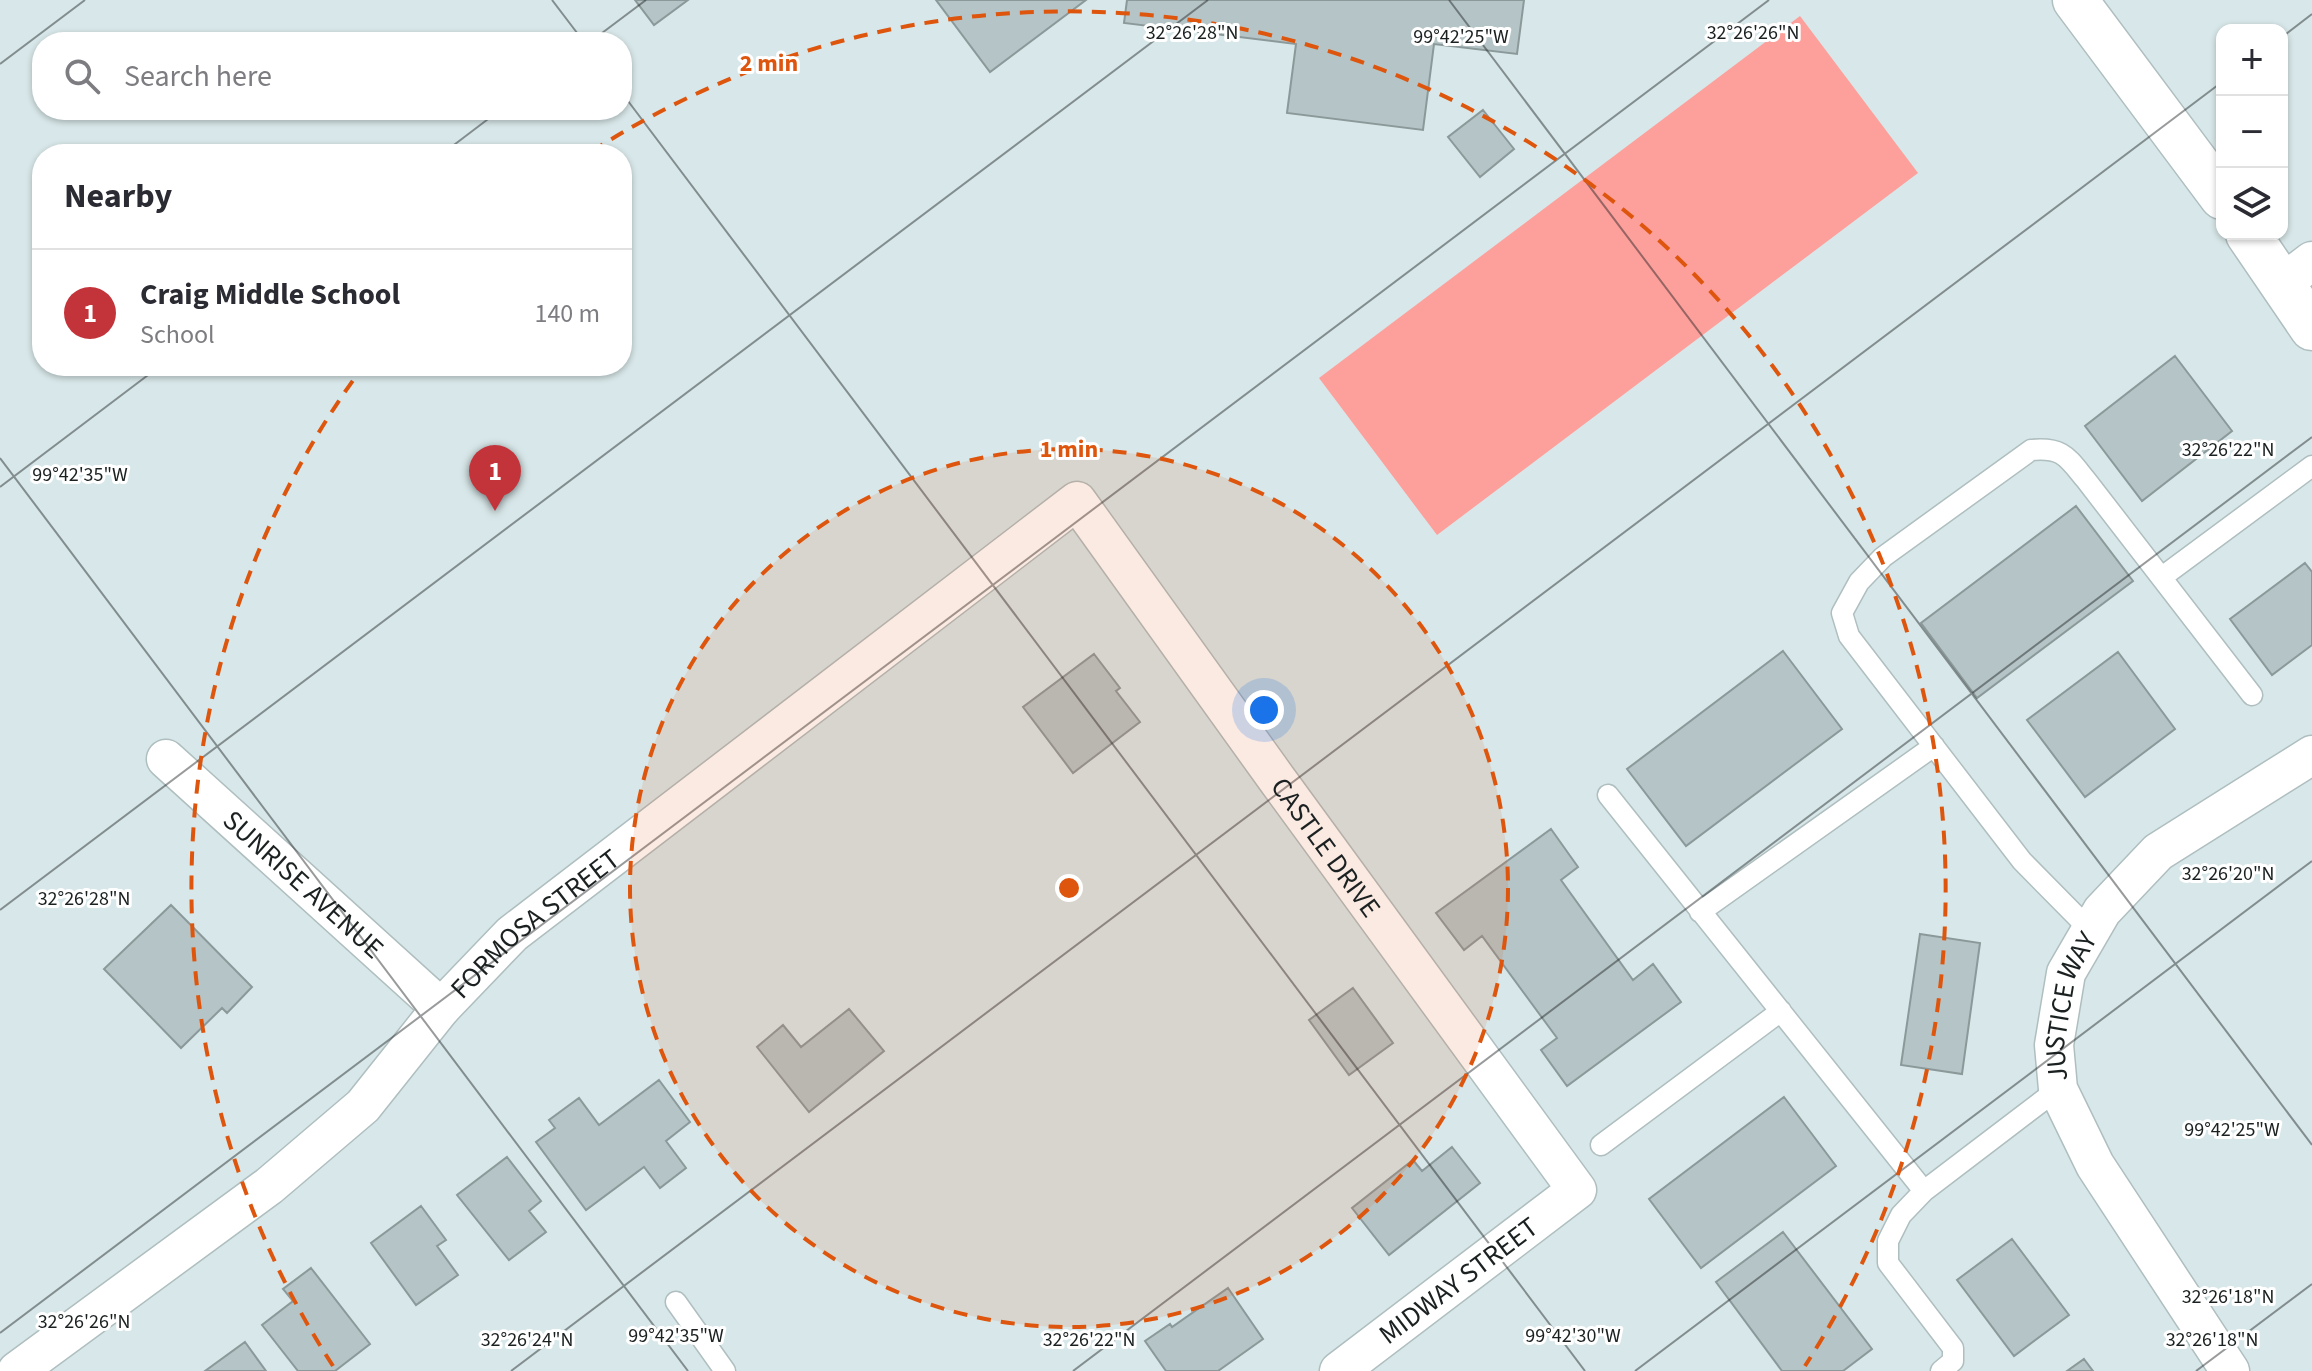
<!DOCTYPE html>
<meta charset="utf-8">
<style>
:root{--surface:#fff;--page:#f2f2f3;--text:#2b2b33;--muted:#7c7c81;--line:#e1e1e2;--accent:#c3343a}
body{margin:0;font-family:"Source Sans 3",sans-serif;background:var(--page);color:var(--text)}
.controls{position:absolute;right:24px;top:24px;display:grid;overflow:hidden;border-radius:16px;box-shadow:0 2px 6px #0004}
.controls button{width:72px;height:72px;display:grid;place-items:center;padding:0;border:0;border-bottom:2px solid var(--line);background:var(--surface);color:var(--text);font:40px sans-serif}
.you{position:absolute;left:1264px;top:710px;width:28px;height:28px;margin:-20px;border:6px solid #fff;border-radius:50%;background:#1a73e8;box-shadow:0 0 0 12px #1a73e833}
.badge{display:grid;place-items:center;width:52px;height:52px;border-radius:50%;background:var(--accent);color:#fff;font-size:26px;font-weight:700}
.pin{position:absolute;translate:-50% -66px;filter:drop-shadow(0 2px 4px #0008)}
.pin::after{content:'';position:absolute;top:42px;width:28px;height:24px;background:inherit;clip-path:polygon(0 0,100% 0,50% 100%)}
.list{margin:0;padding:0;list-style:none}
h2{display:flex;justify-content:space-between;align-items:center;height:104px;margin:0;padding:0 32px;font-size:34px}
h2 small{font-size:26px;font-weight:400;color:var(--muted)}
.list li{display:grid;grid-template-columns:52px 1fr auto;gap:24px;align-items:center;box-sizing:border-box;height:128px;padding:0 32px;border-top:2px solid var(--line)}
.list b{display:block;font-size:30px;white-space:nowrap}
.list p{margin:0;font-size:26px;white-space:nowrap;color:var(--muted)}
.list em{font-size:26px;font-style:normal;color:var(--muted)}
.icon{flex:none;width:44px;height:44px;fill:none;stroke:currentColor;stroke-width:2;stroke-linecap:round;stroke-linejoin:round}
.map{position:relative;flex:none;width:2312px;height:1371px;overflow:hidden}
.search{position:absolute;background:var(--surface);box-shadow:0 2px 6px #0004;left:32px;top:32px;width:600px;height:88px;display:flex;align-items:center;gap:20px;box-sizing:border-box;padding:0 28px;border-radius:32px;color:var(--muted);font-size:30px}
.panel{position:absolute;background:var(--surface);box-shadow:0 2px 6px #0004;left:32px;top:144px;width:600px;height:232px;border-radius:32px}
.map>svg:first-child{display:block}
.green{fill:#fd9f9a}
.building{fill:#b5c4c6;stroke:#8b999a;stroke-width:2}
.lines{fill:none;stroke-linecap:round;stroke-linejoin:round}
.service-casing{stroke:#afbebf;stroke-width:23}
.minor-casing{stroke:#afbebf;stroke-width:41}
.secondary-casing{stroke:#afbebf;stroke-width:47}
.service{stroke:#fff;stroke-width:20}
.minor{stroke:#fff;stroke-width:38}
.secondary{stroke:#fff;stroke-width:44}
.ticks{fill:none;stroke:#1b2021;stroke-width:2;stroke-opacity:0.45}
.ring{fill:none;stroke:#de560d;stroke-width:4;stroke-dasharray:14 10}
.labels{text-anchor:middle;stroke-width:6;stroke-linejoin:round;paint-order:stroke}
.street-label{font-size:28px;fill:#1b2021;stroke:#fff}
.ticks-label{font-size:20px;text-anchor:middle;fill:#1b2021;stroke:#fff;stroke-width:6;stroke-linejoin:round;paint-order:stroke}
.centre{fill:#de560d;stroke:#fff;stroke-width:4}
.ring-label{font-size:24px;text-anchor:middle;font-weight:bold;fill:#de560d;stroke:#fff;stroke-width:6;stroke-linejoin:round;paint-order:stroke}
</style>
<div class="map">
<svg width="2312" height="1371" viewBox="0 0 2312 1371">
<rect width="100%" height="100%" fill="#d8e7e9"/>
<!-- green -->
<path class="green" d="M1800,16L1918,173L1437,535L1319,378Z"/>
<!-- building -->
<path class="building" d="M635,0H688L654,25Z
M936,0H1086L990,72Z
M1127,0H1524L1517,54L1434,44L1423,130L1287,113L1296,44L1124,23Z
M1483,110L1514,149L1480,177L1448,137Z
M2175,356L2232,431L2142,501L2085,426Z
M2076,506L2133,581L1977,698L1921,623Z
M2305,563L2312,572V645L2272,675L2230,619Z
M1783,651L1842,729L1686,846L1627,769Z
M2118,652L2175,729L2085,797L2027,720Z
M1094,654L1120,688L1116,691L1140,722L1073,773L1023,707Z
M1551,829L1578,867L1561,880L1633,980L1653,964L1681,1002L1567,1086L1541,1050L1557,1038L1482,936L1464,950L1436,913Z
M171,905L252,987L227,1013L222,1008L181,1048L104,969Z
M1920,934L1980,943L1962,1074L1901,1065Z
M1353,988L1393,1043L1349,1075L1309,1020Z
M849,1009L884,1051L809,1112L757,1047L783,1025L801,1047Z
M659,1080L690,1122L666,1141L686,1168L660,1188L644,1167L586,1210L536,1142L555,1128L549,1120L579,1098L599,1125Z
M1784,1097L1836,1166L1701,1268L1649,1199Z
M1452,1147L1480,1183L1389,1255L1352,1208L1413,1160L1422,1171Z
M507,1157L541,1201L529,1211L546,1232L509,1260L457,1195Z
M421,1206L446,1240L437,1246L458,1275L416,1305L371,1243Z
M1783,1232L1872,1349L1843,1371H1782L1716,1282Z
M2012,1239L2069,1315L2014,1356L1957,1280Z
M311,1268L370,1344L335,1371H298L262,1325L293,1301L283,1289Z
M1228,1288L1263,1339L1218,1371H1166L1145,1341L1170,1324L1172,1327Z
M245,1342L266,1371H205Z
M2084,1359L2093,1371H2067Z"/>
<g class="lines">
<!-- service casing -->
<g class="service-casing">
<path id="service" d="M2162,577L2312,466
M1608,795L1924,1191
M1700,912L1934,746
M2091,931L2022,861L1849,636L1842,613L1859,582L1883,557L2031,450C2063,447 2067,457 2086,480L2252,695
M1601,1145L1781,1011
M676,1302L725,1371
M1941,1371L1953,1361V1348L1888,1263V1241L1901,1215L1924,1191L2058,1089"/>
</g>
<!-- minor casing -->
<g class="minor-casing">
<g id="minor">
<path d="M2283,283L2312,261"/>
<path id="s1" d="M166,759L441,1008"/>
<path id="s2" d="M17,1371L269,1186L363,1106L441,1008L512,934L1077,501L1276,778L1577,1190L1339,1371"/>
<path id="s3" d="M2230,1371L2095,1165L2058,1089L2054,1045L2066,973L2102,911L2158,852L2312,755"/>
</g>
</g>
<!-- secondary casing -->
<g class="secondary-casing">
<path id="secondary" d="M2075,0L2222,197
M2248,234L2312,328"/>
</g>
<!-- service -->
<use href="#service" class="service"/>
<!-- minor -->
<use href="#minor" class="minor"/>
<!-- secondary -->
<use href="#secondary" class="secondary"/>
</g>
<!-- ticks -->
<path class="ticks" d="M552,0L584,42M1449,0L2312,1145M2282,37L2312,14M590,42L646,0M0,64L85,0M622,93L1585,1371M442,154L500,110M0,458L688,1371M0,487L160,366M0,910L1208,0M0,1333L1769,0M511,1371L2222,82M1073,1371L2312,437M1635,1371L2312,861M2196,1371L2312,1284"/>
<!-- distance rings -->
<circle cx="1069" cy="888" r="439" fill="#de560d" fill-opacity=".12"/>
<g class="ring">
<circle cx="1069" cy="888" r="439"/>
<path d="M333 1366A878 878 0 0 1 359 372M591 152A878 878 0 0 1 1805 1366"/>
</g>
<g class="labels">
<!-- street labels -->
<g class="street-label">
<text dy="10" stroke="none"><textPath href="#s2" startOffset="1802">CASTLE DRIVE</textPath></text>
<text dy="10" stroke="none"><textPath href="#s1" startOffset="186">SUNRISE AVENUE</textPath></text>
<text dy="10" stroke="none"><textPath href="#s2" startOffset="688">FORMOSA STREET</textPath></text>
<text dy="10" stroke="none"><textPath href="#s3" startOffset="416">JUSTICE WAY</textPath></text>
<text transform="translate(1458 1280) rotate(-37)" y="10">MIDWAY STREET</text>
</g>
</g>
<g class="ticks-label">
<text x="1192" y="39">32°26'28"N</text>
<text x="1753" y="39">32°26'26"N</text>
<text x="1461" y="43">99°42'25"W</text>
<text x="2228" y="456">32°26'22"N</text>
<text x="80" y="481">99°42'35"W</text>
<text x="2228" y="880">32°26'20"N</text>
<text x="84" y="905">32°26'28"N</text>
<text x="2232" y="1136">99°42'25"W</text>
<text x="2228" y="1303">32°26'18"N</text>
<text x="84" y="1328">32°26'26"N</text>
<text x="676" y="1342">99°42'35"W</text>
<text x="1573" y="1342">99°42'30"W</text>
<text x="527" y="1346">32°26'24"N</text>
<text x="1089" y="1346">32°26'22"N</text>
<text x="2212" y="1346">32°26'18"N</text>
</g>
<circle cx="1069" cy="888" r="12" class="centre"/>
<g class="ring-label">
<text x="769" y="71">2 min</text>
<text x="1069" y="457">1 min</text>
</g>
</svg>
<div class="controls">
<button>+</button>
<button>−</button>
<button><svg class="icon" aria-label="layers" viewBox="0 0 24 24"><path d="M12 4l9 5-9 5-9-5zM3 14l9 5 9-5"/></svg></button>
</div>
<div class="you"></div>
<div class="pin badge" style="left:495px;top:511px">1</div>
<div class="search"><svg class="icon" aria-label="search" viewBox="0 0 24 24"><circle cx="10" cy="10" r="6"/><path d="M15 15l6 6"/></svg>Search here</div>
<section class="panel">
<h2>Nearby<small></small></h2>
<ul class="list">
<li><span class="badge">1</span><div><b>Craig Middle School</b><p>School</p></div><em>140 m</em></li>
</ul>
</section>
</div>
